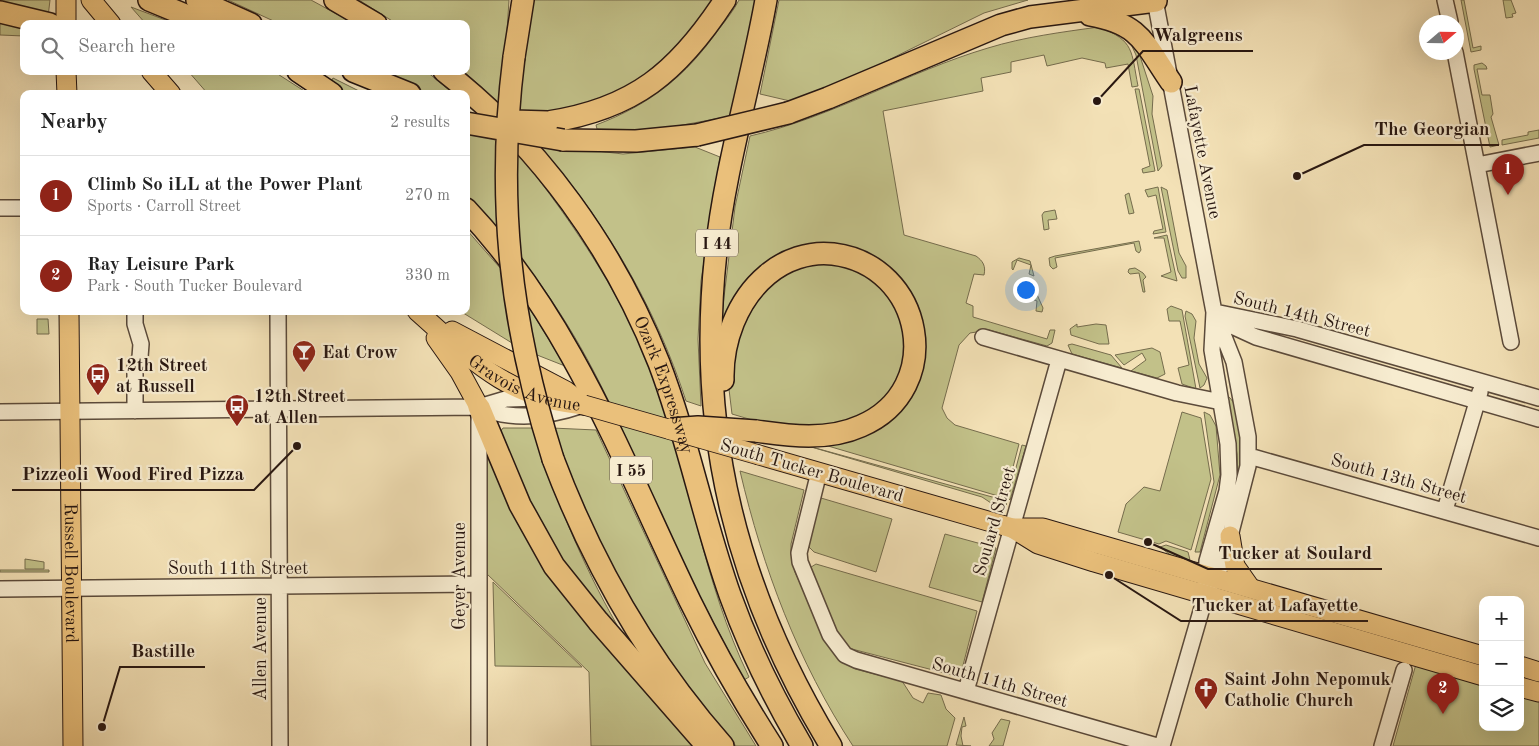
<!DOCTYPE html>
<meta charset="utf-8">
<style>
:root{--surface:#fff;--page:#f6f6f6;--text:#222;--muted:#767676;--line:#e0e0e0;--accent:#8f2418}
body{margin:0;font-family:"Old Standard TT",serif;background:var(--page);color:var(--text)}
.controls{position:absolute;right:15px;bottom:15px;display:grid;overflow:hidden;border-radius:10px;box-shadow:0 5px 20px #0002}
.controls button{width:45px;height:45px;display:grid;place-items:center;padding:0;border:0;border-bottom:1px solid var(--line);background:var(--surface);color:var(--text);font:25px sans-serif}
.compass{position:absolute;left:1419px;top:15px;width:45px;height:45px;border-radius:50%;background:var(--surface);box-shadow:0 5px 20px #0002;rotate:70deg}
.you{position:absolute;left:1025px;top:289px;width:18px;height:18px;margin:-12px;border:4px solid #fff;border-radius:50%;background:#1a73e8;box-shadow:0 0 0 8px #1a73e833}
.badge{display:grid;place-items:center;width:32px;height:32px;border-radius:50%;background:var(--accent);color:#fff;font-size:16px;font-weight:700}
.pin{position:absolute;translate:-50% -41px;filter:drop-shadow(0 1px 2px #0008)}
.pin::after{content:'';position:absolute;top:26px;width:18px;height:15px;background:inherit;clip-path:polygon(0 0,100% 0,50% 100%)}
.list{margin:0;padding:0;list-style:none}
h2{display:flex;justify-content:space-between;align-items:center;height:65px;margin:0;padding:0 20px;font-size:21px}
h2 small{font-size:16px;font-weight:400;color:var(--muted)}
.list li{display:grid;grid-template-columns:32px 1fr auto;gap:15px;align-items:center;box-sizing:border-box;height:80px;padding:0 20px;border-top:1px solid var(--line)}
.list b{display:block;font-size:19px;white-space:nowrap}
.list p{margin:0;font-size:16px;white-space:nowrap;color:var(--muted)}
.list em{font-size:16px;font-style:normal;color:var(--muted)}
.icon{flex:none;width:28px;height:28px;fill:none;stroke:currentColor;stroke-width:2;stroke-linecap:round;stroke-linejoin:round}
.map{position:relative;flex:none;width:1539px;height:746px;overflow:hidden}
.search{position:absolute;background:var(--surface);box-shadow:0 5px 20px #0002;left:20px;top:20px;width:450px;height:55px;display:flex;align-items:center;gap:12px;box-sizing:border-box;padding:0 18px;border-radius:10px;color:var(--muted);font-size:19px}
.panel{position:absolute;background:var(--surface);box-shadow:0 5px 20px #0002;left:20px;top:90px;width:450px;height:225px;border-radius:10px}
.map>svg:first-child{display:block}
.green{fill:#c2c189;stroke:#756c4d}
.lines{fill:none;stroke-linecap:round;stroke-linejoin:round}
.minor-casing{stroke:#5b4a3a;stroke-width:18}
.major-casing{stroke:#281711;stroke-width:21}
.highway-casing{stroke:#281711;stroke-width:24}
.minor{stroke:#f7ecd0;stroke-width:15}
.major{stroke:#eac07b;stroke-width:19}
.highway{stroke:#eac07b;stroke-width:21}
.major-bridge-casing{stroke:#281711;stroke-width:21;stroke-linecap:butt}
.highway-bridge-casing{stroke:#281711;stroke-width:24;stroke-linecap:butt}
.major-bridge{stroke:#eac07b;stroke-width:19}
.highway-bridge{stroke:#eac07b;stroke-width:21}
.labels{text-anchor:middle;stroke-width:4.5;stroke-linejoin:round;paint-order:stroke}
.shield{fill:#f7ecd0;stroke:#66574a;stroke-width:1}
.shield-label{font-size:16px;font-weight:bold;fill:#281711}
.street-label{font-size:18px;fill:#281711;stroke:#f7ecd0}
.poi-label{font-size:18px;font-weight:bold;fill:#281711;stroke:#f7ecd0;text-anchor:start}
.leader{fill:none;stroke:#281711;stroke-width:2}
.callout-dot{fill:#281711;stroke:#f7ecd0;stroke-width:2}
.callout-label{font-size:19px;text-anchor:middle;font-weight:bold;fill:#281711;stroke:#f7ecd0;stroke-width:4.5;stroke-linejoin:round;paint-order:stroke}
</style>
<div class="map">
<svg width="1539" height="746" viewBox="0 0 1539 746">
<rect width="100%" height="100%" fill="#f3e1b6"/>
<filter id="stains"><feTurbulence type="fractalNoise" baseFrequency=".004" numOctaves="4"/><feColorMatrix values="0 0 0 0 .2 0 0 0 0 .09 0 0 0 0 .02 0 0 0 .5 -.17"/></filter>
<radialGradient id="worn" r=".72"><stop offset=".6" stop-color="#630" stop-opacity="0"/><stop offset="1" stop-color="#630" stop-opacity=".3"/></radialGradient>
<!-- green -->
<path class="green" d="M0,0H50L48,17L0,7Z
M228,0H311L355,24H280Z
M359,0H509L506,47L532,0H715L691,34L637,85L562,115L570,148L623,154L695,147L720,157L701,281L698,339L701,406L686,401C645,274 565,157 463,71H466V24H397Z
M739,0H757L731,116L656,130L597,129L596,125C651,104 685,77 719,29C726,20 734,10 739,0Z
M779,0H1028L984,13L862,73L790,101L760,94Z
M1461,0H1464L1473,48L1481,46V50L1471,52Z
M1503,0H1511L1516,13L1512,14L1513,17L1506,18Z
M131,7L176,24H146Z
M0,19L24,24V36L0,35Z
M1099,27C1135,41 1131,51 1138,86L1132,87L1128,64L1106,68L1105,63L1082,58L1047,66L1044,55L1011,62V72L981,78L983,91L883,111L904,235L976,256C983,261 986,266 984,275L974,274L966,303L973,306V317L1047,339L1050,330H1055L1052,343L1047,346L989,330L970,333L959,345L942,408L947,418L955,425L1019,444L1005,498L811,441L904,402L913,300L812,247L726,323L721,322L735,207L750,136C833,117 907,72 988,48C1024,37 1062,32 1099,27Z
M1130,42L1138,50L1153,96L1152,114L1162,166L1158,171L1136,55Z
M1482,63L1486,66L1487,69H1477L1482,95H1490L1493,114L1491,117L1499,145L1490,147L1474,69V65Z
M188,71H273L309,94H208Z
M373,71H426L454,94H422Z
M333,78L365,94H347L331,82Z
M1135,89H1139L1155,171L1143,173L1142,169L1150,166Z
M1539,130V138L1502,145V140L1528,135V132Z
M466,132C475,133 487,134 496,138C517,147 545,188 559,207C597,260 631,317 654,378C690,477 703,582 749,677L744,680C717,629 690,579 666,528C642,475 620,421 593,370C560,307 517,247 466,196Z
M1158,187L1166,232L1153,234L1154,231L1163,229L1156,195L1148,197L1145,190Z
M1161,187L1167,190L1179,253L1186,266V278H1182L1178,271Z
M1129,193L1134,213L1129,214L1125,195Z
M1055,210L1057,219L1048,220L1049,229L1044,230L1042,215L1044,212Z
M466,229L501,269L512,343L460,311H466Z
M1167,235L1177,281L1161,276L1171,272L1164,238H1154Z
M1139,241L1141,250L1139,253L1136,251L1134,243L1055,258L1057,267L1053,269L1050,266L1049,258L1055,256Z
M1019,258L1030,261L1034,276L1029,274L1031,265L1017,260L1013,270L1012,269V262Z
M828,260L881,281L907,325L904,372L878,409L821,430L759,422L732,414L728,381L730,358L753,298L786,270Z
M1135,268L1143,273L1146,277L1143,280L1145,292H1143L1139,273L1130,274L1128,272L1129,269Z
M1035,290L1043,308L1042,312L1036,311L1037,301L1032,299Z
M522,296L565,366L532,353Z
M1171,306L1182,310L1196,389L1182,384L1178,368L1189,365L1180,321H1169L1167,309Z
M1186,311L1192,314L1196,321L1194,338L1199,364L1207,378L1204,385L1200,388L1185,316Z
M37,319H48L49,334H37Z
M1077,324V327L1096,324L1106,325L1109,344H1099L1071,335L1070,329Z
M1072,344L1111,355L1122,368L1072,354L1068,345Z
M1152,348L1160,352L1165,374L1157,378L1131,371L1146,360L1142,353L1124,365L1115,355Z
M1228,396C1246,411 1241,461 1238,481L1237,454Z
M1182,412L1201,418L1211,479L1191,550L1166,541L1159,544L1118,532L1126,504L1144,487L1160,491Z
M1204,412L1210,415L1216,426L1220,475L1200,552H1195L1214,482Z
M503,428H533C555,497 581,562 617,625L613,628L553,555L500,432Z
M552,428L596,430L705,663L756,746H736L678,676L646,629L592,532Z
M801,444L1003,500L1007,504L1004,507L994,505L982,497Z
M1022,445L1026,446L1010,500L1008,498Z
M487,454L509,499L701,746H591L589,672L487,574Z
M740,471L804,490L791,544V554L795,572L826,641L841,661L855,669L902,681L913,698L923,703L928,693L941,695L946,709L955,718L947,746H853C798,662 763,569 740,471Z
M821,498L892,519L876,572L814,552L809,547L808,542Z
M945,534L996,548L982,602L929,587Z
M1166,545L1188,552L1190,560L1173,557L1160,547Z
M25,559L44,562V569H25Z
M816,564L977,611L960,677L848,648L839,640L808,569Z
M0,570H49V572H0Z
M493,582L582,667L495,666Z
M1416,664L1483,685V727H1520V696L1539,701V746H1393Z
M964,717L966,726L962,727L961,736L963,746H971L956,745Z
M1001,719L1010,721L1003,746H989L994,739L992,733Z"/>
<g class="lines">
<!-- minor casing -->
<g class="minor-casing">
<path id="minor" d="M1155,0L1214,312L1212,350L1228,444L1229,475L1227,491L1207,561L1205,585
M1445,0L1450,22
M1455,52L1511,342
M1477,165L1539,153
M0,208H24
M135,311V324L141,344L140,357L135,368V411
M278,311L280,746
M1215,312L1297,329L1539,398
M1217,314L1232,326L1256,337L1539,419
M983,337L1177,393L1221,402
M479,407L506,399L538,398
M0,412L479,407C510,421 548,417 580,406
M1249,456L1539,538
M819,472L799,553L800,562L830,635L845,655L856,660L1157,746
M1445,510L1480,392
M0,589L477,584
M966,691L1059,360
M479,746V413
M1162,746L1206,594L1220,568L1230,536L1248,466V437L1234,362L1215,314
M1382,746L1404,670"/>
</g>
<!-- major casing -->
<g class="major-casing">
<g id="major">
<path d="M66,0V24"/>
<path d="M91,0L111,24"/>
<path d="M66,71L67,94"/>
<path d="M151,71L171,94"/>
<path id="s1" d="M69,311L73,746"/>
<path id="s2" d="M417,311C471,359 508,399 584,405"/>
<path d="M452,331L566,391L584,405"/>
<path d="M436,338L460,372L479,407"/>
<path d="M759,455L1012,528H1043L1483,656"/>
<path d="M1012,528L1038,544L1094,562L1483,676"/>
<path d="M1230,536L1235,566L1249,586"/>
<path d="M1520,666L1539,672"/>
<path d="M1520,687L1539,692"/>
</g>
</g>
<!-- highway casing -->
<g class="highway-casing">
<g id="highway">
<path d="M149,0L207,24"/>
<path d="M197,0L251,24"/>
<path d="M335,0L376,24"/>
<path d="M766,0C751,84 725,167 716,252C696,432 737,592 831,746"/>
<path d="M0,12L50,24"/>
<path d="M1090,15C1141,24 1144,43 1171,82"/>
<path d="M514,57L523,0"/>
<path d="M298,71L332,94"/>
<path d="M353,71L410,94"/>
<path id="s3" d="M444,71C540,145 615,251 659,363C688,439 703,519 730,595C749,648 773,697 802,746"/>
<path d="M788,113L828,98L1001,25L1030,17L1156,1"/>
<path d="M548,122C634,109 678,72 725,0"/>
<path d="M563,140L636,141L697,135"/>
<path d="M466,209C572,321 624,465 690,601C715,652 742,699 772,746"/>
<path d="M723,380C722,342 737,300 767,275C784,260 810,251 833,254C924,265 947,389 861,426C828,441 790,436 756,431"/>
<path d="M479,407L520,505L554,566L598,621L707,746"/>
<path d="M553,459C593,565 648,661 723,746"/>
</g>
</g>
<!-- minor -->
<use href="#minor" class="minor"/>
<!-- major -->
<use href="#major" class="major"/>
<!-- highway -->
<use href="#highway" class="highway"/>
<!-- major-bridge casing -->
<g class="major-bridge-casing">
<path id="major-bridge" d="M584,405L759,455"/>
</g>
<!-- highway-bridge casing -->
<g class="highway-bridge-casing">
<path id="highway-bridge" d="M514,57C496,199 510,323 553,459
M513,121L548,122
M466,123L563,140
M697,135L788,113
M671,429L698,427L756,431"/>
</g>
<!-- major-bridge -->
<use href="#major-bridge" class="major-bridge"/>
<!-- highway-bridge -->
<use href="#highway-bridge" class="highway-bridge"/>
</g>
<!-- icons -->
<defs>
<g id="bar-pin" transform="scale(1.25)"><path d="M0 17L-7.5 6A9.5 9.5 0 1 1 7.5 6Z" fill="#8f2418" stroke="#f7ecd0"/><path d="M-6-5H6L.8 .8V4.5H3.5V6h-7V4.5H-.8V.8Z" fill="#fff"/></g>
<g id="bus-pin" transform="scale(1.25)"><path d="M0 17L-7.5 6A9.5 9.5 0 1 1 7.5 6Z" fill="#8f2418" stroke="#f7ecd0"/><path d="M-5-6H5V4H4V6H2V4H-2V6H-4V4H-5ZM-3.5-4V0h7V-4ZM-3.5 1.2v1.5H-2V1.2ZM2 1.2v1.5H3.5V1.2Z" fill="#fff"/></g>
<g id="church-pin" transform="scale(1.25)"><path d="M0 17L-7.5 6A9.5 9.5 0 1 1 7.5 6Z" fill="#8f2418" stroke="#f7ecd0"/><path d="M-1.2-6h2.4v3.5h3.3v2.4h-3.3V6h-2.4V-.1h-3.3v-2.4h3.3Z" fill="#fff"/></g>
</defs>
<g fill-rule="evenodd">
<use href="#bar-pin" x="304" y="352"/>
<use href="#bus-pin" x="98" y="375"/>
<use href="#bus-pin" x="237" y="406"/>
<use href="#church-pin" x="1206" y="689"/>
</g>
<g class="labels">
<!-- shield labels -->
<g class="shield">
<rect x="696" y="229.5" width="42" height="27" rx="4"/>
<rect x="610" y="456.5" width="42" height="27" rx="4"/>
</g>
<g class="shield-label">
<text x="717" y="249">I 44</text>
<text x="631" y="476">I 55</text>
</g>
<!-- street labels -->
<g class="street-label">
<text transform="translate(1203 152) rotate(79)" y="6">Lafayette Avenue</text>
<text transform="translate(1302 314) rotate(14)" y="6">South 14th Street</text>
<text dy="6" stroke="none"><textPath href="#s2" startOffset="132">Gravois Avenue</textPath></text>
<text dy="6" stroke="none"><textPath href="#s3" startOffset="389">Ozark Expressway</textPath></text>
<text transform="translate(812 470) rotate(16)" y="6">South Tucker Boulevard</text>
<text transform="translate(1399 478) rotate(16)" y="6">South 13th Street</text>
<text transform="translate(994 521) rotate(-74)" y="6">Soulard Street</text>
<text x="238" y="574">South 11th Street</text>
<text dy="6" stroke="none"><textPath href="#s1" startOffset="262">Russell Boulevard</textPath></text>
<text transform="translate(459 576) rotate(-90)" y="6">Geyer Avenue</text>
<text transform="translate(260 649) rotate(-90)" y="6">Allen Avenue</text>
<text transform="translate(1000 682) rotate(16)" y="6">South 11th Street</text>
</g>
<!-- poi labels -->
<g class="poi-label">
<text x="322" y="358">Eat Crow</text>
<text x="116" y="371">12th Street<tspan x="116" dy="21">at Russell</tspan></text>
<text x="254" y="402">12th Street<tspan x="254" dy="21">at Allen</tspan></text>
<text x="1224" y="685">Saint John Nepomuk<tspan x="1224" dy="21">Catholic Church</tspan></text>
</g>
</g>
<!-- callouts -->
<path class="leader" d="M1097 101L1143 51H1253M1297 176L1364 145H1499M297 446L254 490H12M1148 542L1208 569H1382M1109 575L1181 621H1368M102 727L120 667H205"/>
<g class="callout-dot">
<circle cx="1097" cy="101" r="5"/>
<circle cx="1297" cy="176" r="5"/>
<circle cx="297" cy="446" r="5"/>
<circle cx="1148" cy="542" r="5"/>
<circle cx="1109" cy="575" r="5"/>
<circle cx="102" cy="727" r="5"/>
</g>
<g class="callout-label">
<text x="1198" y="41">Walgreens</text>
<text x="1432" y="135">The Georgian</text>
<text x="133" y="480">Pizzeoli Wood Fired Pizza</text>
<text x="1295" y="559">Tucker at Soulard</text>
<text x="1275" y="611">Tucker at Lafayette</text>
<text x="163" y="657">Bastille</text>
</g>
<rect width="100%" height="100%" filter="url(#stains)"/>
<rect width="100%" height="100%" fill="url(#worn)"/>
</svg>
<div class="controls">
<button>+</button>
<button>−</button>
<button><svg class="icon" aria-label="layers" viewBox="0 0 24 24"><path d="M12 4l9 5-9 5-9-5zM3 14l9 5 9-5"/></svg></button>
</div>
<svg class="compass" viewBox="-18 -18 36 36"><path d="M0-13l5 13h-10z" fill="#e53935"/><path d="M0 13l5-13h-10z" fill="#767676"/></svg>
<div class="you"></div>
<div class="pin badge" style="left:1508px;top:195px">1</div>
<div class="pin badge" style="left:1443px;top:714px">2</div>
<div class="search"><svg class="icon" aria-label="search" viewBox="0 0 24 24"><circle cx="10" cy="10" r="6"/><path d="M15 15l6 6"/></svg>Search here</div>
<section class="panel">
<h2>Nearby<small>2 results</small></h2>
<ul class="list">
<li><span class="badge">1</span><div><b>Climb So iLL at the Power Plant</b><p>Sports · Carroll Street</p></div><em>270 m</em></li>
<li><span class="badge">2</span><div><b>Ray Leisure Park</b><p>Park · South Tucker Boulevard</p></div><em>330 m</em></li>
</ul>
</section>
</div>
